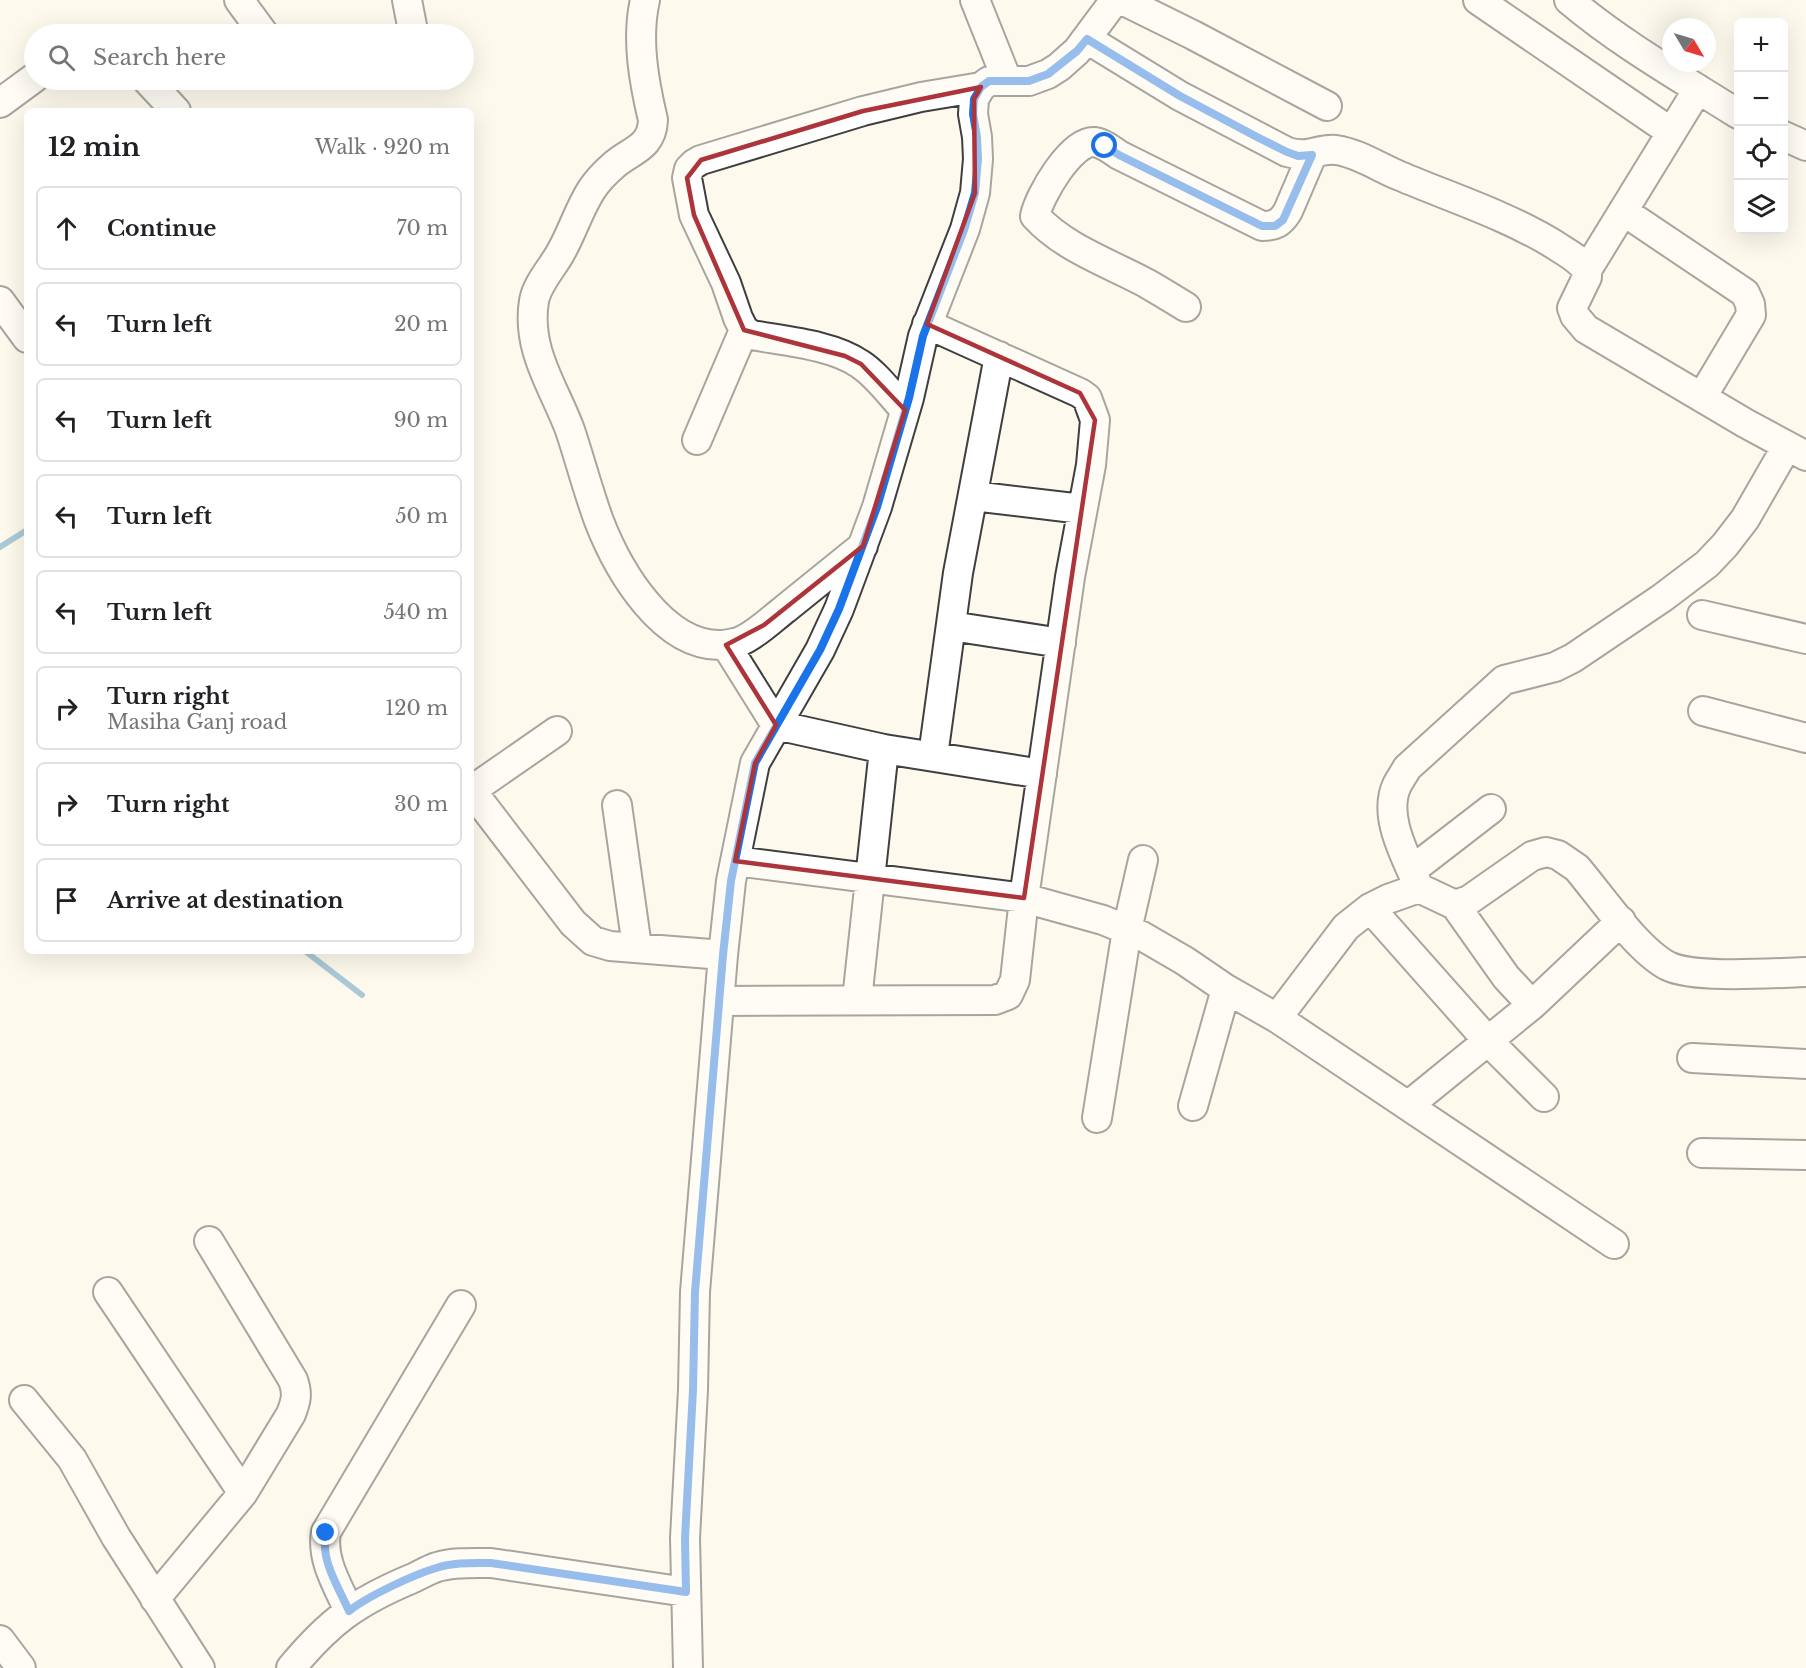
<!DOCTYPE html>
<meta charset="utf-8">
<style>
:root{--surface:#fff;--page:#f6f6f6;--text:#202124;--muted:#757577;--line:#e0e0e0}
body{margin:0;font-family:"Libre Baskerville",serif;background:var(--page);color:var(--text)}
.controls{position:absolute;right:18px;top:18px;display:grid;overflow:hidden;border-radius:9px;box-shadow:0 6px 24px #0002}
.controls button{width:54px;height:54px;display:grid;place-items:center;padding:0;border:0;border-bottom:2px solid var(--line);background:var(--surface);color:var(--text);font:30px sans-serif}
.compass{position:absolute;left:1662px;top:18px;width:54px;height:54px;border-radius:50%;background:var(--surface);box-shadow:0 6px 24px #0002;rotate:128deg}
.stop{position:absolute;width:18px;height:18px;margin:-14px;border:4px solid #1a73e8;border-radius:50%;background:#fff}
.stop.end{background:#1a73e8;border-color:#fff;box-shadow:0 2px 6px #0008}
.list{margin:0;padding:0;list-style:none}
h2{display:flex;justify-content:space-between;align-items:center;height:78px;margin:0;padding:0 24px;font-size:26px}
h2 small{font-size:20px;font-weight:400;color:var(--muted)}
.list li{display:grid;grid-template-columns:39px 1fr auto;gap:18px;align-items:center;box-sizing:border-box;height:84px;margin:0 12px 12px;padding:0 12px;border:2px solid var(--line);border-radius:9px}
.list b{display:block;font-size:22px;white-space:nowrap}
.list p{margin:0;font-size:20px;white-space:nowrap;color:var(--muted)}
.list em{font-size:20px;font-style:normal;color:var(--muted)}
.icon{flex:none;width:33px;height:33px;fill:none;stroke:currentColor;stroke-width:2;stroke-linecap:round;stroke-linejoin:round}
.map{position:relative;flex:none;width:1806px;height:1668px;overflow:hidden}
.search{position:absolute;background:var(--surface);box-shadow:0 6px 24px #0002;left:24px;top:24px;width:450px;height:66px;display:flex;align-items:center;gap:15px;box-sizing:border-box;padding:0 21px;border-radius:33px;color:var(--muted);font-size:22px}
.panel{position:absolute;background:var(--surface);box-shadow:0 6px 24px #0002;left:24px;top:108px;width:450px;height:846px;border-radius:9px}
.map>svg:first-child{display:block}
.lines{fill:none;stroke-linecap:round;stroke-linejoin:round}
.stream{stroke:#468ebd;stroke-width:6}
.minor-casing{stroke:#3f3f3f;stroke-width:32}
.minor{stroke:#fff;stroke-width:28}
.route{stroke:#1a73e8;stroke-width:8}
.marked{fill:none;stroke:#ac343a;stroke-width:4.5;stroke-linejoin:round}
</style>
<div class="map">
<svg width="1806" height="1668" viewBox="0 0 1806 1668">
<rect width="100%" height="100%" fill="#fdfaed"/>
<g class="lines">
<!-- stream -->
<path class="stream" d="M0,547L27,530
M305,951L362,995"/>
<!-- minor casing -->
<g class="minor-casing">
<path id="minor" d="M239,0L264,34
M407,0L413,31L410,34
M645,0C636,39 644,82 653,120C652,148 631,150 614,165C606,172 598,180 592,189C580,207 573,230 562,250C554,266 537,283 534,301C526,350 554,387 570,430C580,460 588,491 599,521C618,570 663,648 723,645C729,644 736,643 741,641C757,634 772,619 785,609C811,588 837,567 863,546
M975,0L1007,80
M1122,0L1193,35L1327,106
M1478,0L1671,132
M1569,0C1621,44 1681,78 1738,114
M1087,39L1180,96L1287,152C1310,159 1317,148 1336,150C1358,153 1380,168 1400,176C1452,198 1506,215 1555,245C1567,253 1578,258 1587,270V277L1572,308L1575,316L1586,329L1745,423L1806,456
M147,80L176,111
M0,103L34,78
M1784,136L1806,146
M1623,211L1745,293L1750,304L1751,315L1702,397
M1587,270L1698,89
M0,301L27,338
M1186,307C1173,299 1160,291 1146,283C1109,263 1064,248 1035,216C1039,196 1071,141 1094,142C1103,143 1112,150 1119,155L1262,226C1275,226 1281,223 1288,211L1312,155
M905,410C891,395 877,375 860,364C833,345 785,341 752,335L744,330L738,318L726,283L694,215L687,178L689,169L694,164L701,160L863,111L921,97L981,87
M697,440L744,330
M973,496L1082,509
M1702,615L1806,639
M951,626L1061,643
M726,645L776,725L884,749L1042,774
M1703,711L1806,738
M933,756L958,573L999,356
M471,790L573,923L593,941L610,946L723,955
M472,790L557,731
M617,805L637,947
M735,861L1024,898L1103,920L1142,936L1185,961L1226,989L1277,1018L1614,1244
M1412,870L1491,809
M1419,888C1407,858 1382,817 1397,785C1400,779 1404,774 1407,768L1504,680L1555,667L1573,658L1662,598L1707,564L1725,545L1745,519L1787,446
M1455,905L1506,977L1532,1005
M1370,908L1488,1041L1544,1097
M857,1000L884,749
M719,1001L995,1000L1008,995L1015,980L1024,898L1070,577L1091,465L1095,420L1087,398L1080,393L927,324
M1277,1018L1346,927L1370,908L1388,899L1419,888L1455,905L1469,900L1532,856L1546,852L1558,855L1577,868C1600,895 1637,950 1668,966C1695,979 1774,973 1806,972
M1692,1058L1806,1064
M1409,1105L1532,1005L1621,921
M1193,1106L1226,989
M1097,1118L1127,930L1143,860
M1702,1153L1806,1155
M108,1292L243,1493
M24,1400L72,1459L116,1537L200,1668
M155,1599L243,1493L291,1414C296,1401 298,1394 293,1380L209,1241
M349,1611C338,1586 321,1560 326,1532L461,1305
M0,1640L21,1668
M291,1668C329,1622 356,1602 411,1579C420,1575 428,1570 437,1567C454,1562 473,1563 491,1563L686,1592
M688,1668L685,1538L693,1390L695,1292L723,955L731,881L755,763L820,650L839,609L877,507L909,398L923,336L965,229L975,193L978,159L977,137L973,114L974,99L981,87L989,81H1029L1048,74L1059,67L1077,51L1115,0"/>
</g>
<!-- minor -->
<use href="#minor" class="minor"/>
</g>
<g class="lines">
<!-- route -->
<path class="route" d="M326,1533C320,1560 338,1586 349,1611C368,1596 413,1575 436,1568C454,1562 473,1563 491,1563L686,1592L685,1538L693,1390L695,1292L723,955L731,881L755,763L820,650L839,609L877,507L909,398L923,336L964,230L975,193L978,159L977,137L973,114L974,99L981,87L989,81H1029L1048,74L1077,51L1087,39L1180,96L1257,137L1287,152L1298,156L1312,155L1283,220L1275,226H1262L1119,155L1105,146"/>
</g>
<!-- marked area -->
<path d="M0 0H1806V1668H0ZM981,87L974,99L975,193L927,324L1080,393L1095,420L1024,898L735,861L755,763L776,725L726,645L764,625L863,546L905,410L861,364L845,356L744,330L694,215L687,178L701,160L863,111Z" fill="#fdfaed" fill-opacity=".55" fill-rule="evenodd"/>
<path class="marked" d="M981,87L974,99L975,193L927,324L1080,393L1095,420L1024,898L735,861L755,763L776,725L726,645L764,625L863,546L905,410L861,364L845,356L744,330L694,215L687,178L701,160L863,111Z"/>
</svg>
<div class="controls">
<button>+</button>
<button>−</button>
<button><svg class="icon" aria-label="locate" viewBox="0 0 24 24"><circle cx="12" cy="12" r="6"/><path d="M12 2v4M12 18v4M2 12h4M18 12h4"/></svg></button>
<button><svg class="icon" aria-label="layers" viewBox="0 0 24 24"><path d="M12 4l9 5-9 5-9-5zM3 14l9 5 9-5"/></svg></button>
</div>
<svg class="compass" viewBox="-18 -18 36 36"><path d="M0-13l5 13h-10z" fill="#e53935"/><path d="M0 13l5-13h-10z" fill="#757577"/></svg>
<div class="stop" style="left:1105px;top:146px"></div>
<div class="stop end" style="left:326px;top:1533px"></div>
<div class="search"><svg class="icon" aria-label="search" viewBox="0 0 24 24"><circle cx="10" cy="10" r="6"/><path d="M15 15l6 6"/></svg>Search here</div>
<section class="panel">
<h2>12 min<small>Walk · 920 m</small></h2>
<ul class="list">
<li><svg class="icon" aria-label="ahead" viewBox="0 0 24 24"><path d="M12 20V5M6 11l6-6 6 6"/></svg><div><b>Continue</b></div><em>70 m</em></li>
<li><svg class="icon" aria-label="left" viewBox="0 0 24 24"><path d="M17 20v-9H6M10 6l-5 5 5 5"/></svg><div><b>Turn left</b></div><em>20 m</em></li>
<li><svg class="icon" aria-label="left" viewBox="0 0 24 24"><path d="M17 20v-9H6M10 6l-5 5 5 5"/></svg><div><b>Turn left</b></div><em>90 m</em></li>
<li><svg class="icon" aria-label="left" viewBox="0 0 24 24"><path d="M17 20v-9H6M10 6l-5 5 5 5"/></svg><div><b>Turn left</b></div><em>50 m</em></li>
<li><svg class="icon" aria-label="left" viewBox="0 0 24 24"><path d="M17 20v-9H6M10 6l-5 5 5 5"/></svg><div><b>Turn left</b></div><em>540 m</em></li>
<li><svg class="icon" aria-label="right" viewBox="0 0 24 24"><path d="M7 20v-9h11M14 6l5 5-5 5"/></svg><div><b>Turn right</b><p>Masiha Ganj road</p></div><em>120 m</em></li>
<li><svg class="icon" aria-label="right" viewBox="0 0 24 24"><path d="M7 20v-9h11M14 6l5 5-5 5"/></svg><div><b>Turn right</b></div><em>30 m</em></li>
<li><svg class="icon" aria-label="arrive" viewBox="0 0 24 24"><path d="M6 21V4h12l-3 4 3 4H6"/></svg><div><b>Arrive at destination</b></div></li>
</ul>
</section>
</div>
